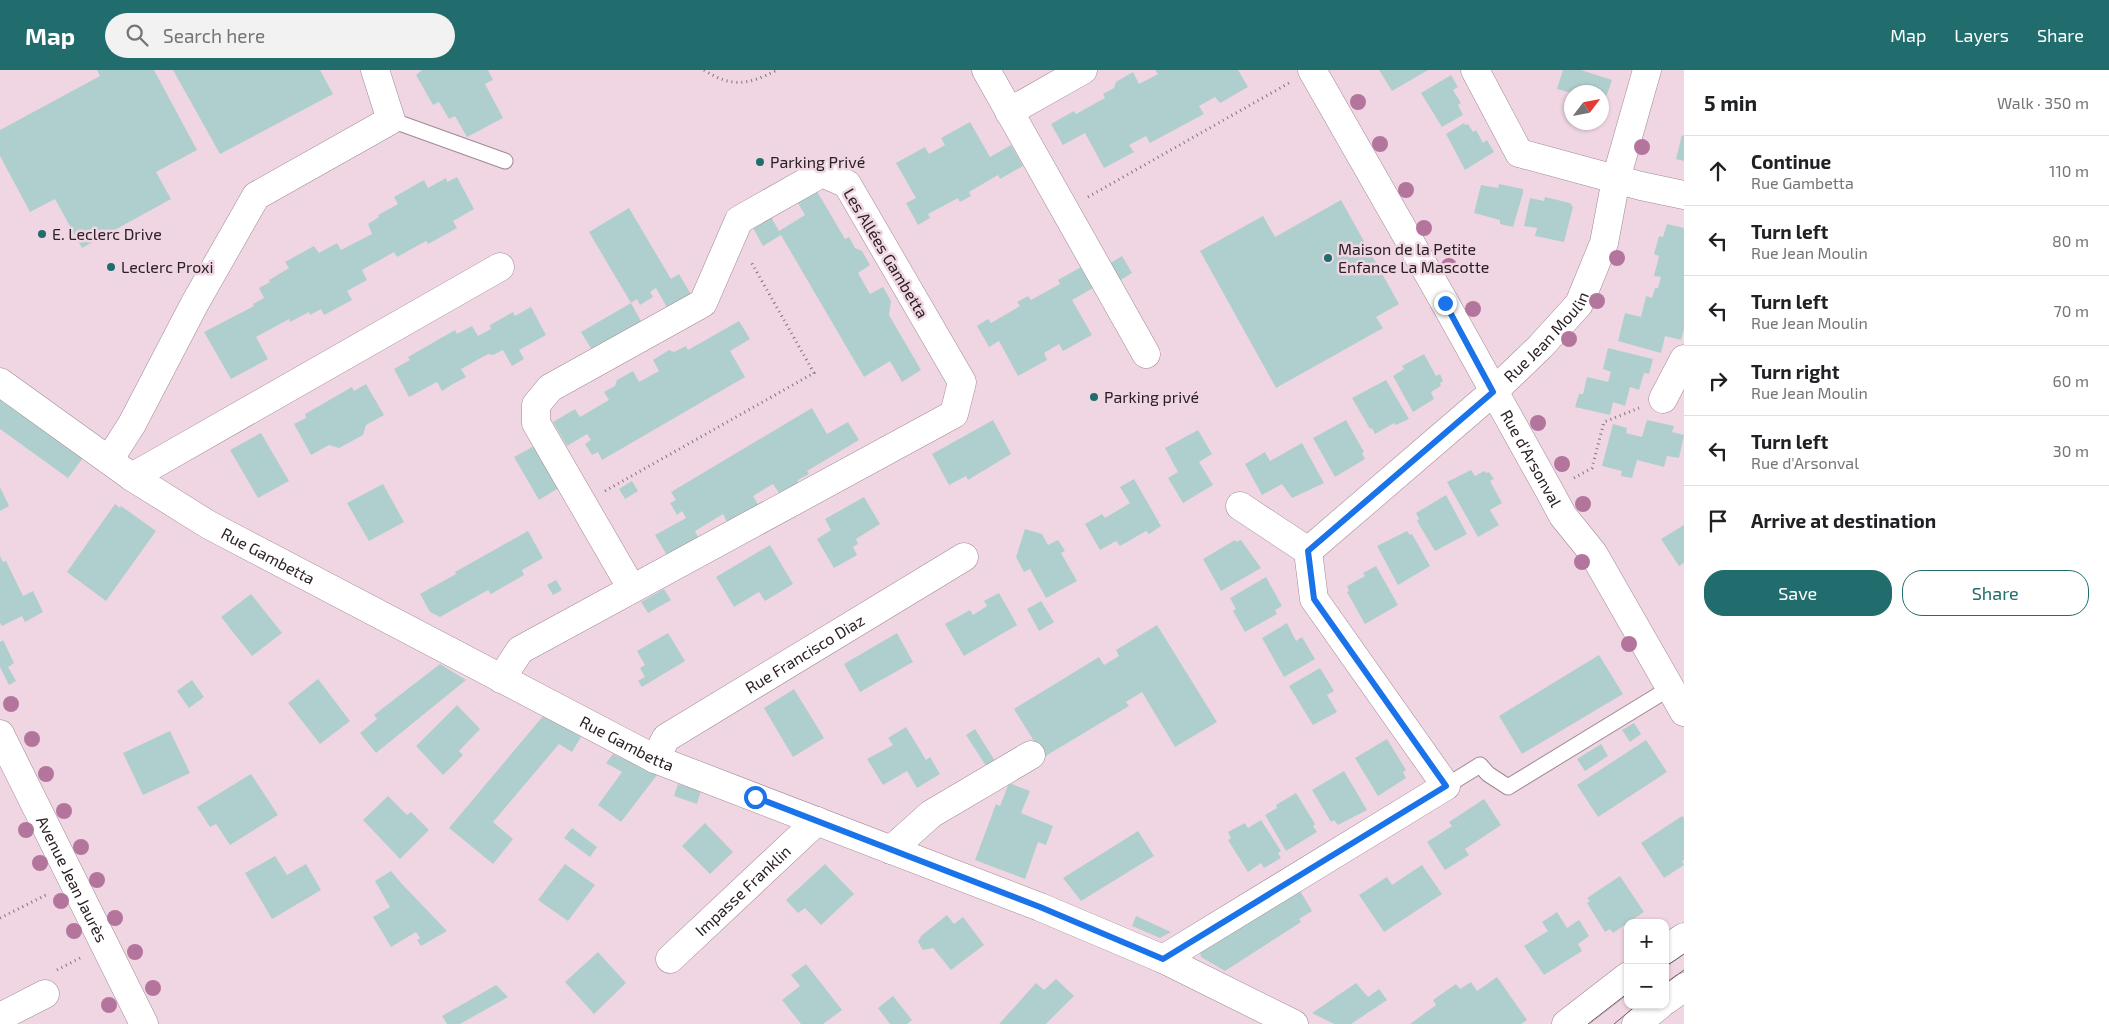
<!DOCTYPE html>
<meta charset="utf-8">
<style>
:root{--surface:#fff;--page:#f2f2f2;--text:#202124;--muted:#757577;--line:#e0e0e0;--accent:#216d6d}
body{margin:0;font-family:"Exo 2",sans-serif;background:var(--page);color:var(--text)}
.controls{position:absolute;right:15px;bottom:15px;display:grid;overflow:hidden;border-radius:10px;box-shadow:0 1px 4px #0004}
.controls button{width:45px;height:45px;display:grid;place-items:center;padding:0;border:0;border-bottom:1px solid var(--line);background:var(--surface);color:var(--text);font:25px sans-serif}
.compass{position:absolute;left:1564px;top:15px;width:45px;height:45px;border-radius:50%;background:var(--surface);box-shadow:0 1px 4px #0004;rotate:58deg}
.stop{position:absolute;width:15px;height:15px;margin:-11px;border:4px solid #1a73e8;border-radius:50%;background:#fff}
.stop.end{background:#1a73e8;border-color:#fff;box-shadow:0 1px 5px #0008}
.list{margin:0;padding:0;list-style:none}
h2{display:flex;justify-content:space-between;align-items:center;height:65px;margin:0;padding:0 20px;font-size:21px}
h2 small{font-size:16px;font-weight:400;color:var(--muted)}
.list li{display:grid;grid-template-columns:32px 1fr auto;gap:15px;align-items:center;box-sizing:border-box;height:70px;padding:0 20px;border-top:1px solid var(--line)}
.list b{display:block;font-size:19px;white-space:nowrap}
.list p{margin:0;font-size:16px;white-space:nowrap;color:var(--muted)}
.list em{font-size:16px;font-style:normal;color:var(--muted)}
.actions{display:flex;gap:10px;padding:15px 20px}
.actions a{flex:1;padding:11px 0;border:1px solid var(--accent);border-radius:20px;text-align:center;font-size:18px;color:var(--accent)}
.actions .main{background:var(--accent);color:#fff}
.icon{flex:none;width:28px;height:28px;fill:none;stroke:currentColor;stroke-width:2;stroke-linecap:round;stroke-linejoin:round}
.map{position:relative;flex:none;width:1684px;height:954px;overflow:hidden}
header{display:flex;align-items:center;gap:30px;box-sizing:border-box;height:70px;padding:0 25px;background:var(--accent);color:#fff}
header strong{font-size:24px}
nav{display:flex;gap:28px;margin-inline-start:auto;font-size:18px}
.search{width:350px;height:45px;background:var(--page);display:flex;align-items:center;gap:12px;box-sizing:border-box;padding:0 18px;border-radius:28px;color:var(--muted);font-size:19px}
main{display:flex}
aside{flex:1;background:var(--surface)}
.map>svg:first-child{display:block}
.building{fill:#afcfce}
.lines{fill:none;stroke-linecap:round;stroke-linejoin:round}
.service-casing{stroke:#a08894;stroke-width:17}
.minor-casing{stroke:#a08894;stroke-width:29}
.path{stroke:#84737b;stroke-width:3;stroke-dasharray:1 4;stroke-linecap:butt}
.service{stroke:#fff;stroke-width:15}
.minor{stroke:#fff;stroke-width:28}
.tram{stroke:#6c5d65;stroke-width:1}
.tree{fill:#b4759c}
.route{stroke:#1a73e8;stroke-width:6}
.poi-dot{fill:#216d6d;stroke:#f0d6e3;stroke-width:2}
.labels{text-anchor:middle;stroke-width:5;stroke-linejoin:round;paint-order:stroke}
.poi-label{font-size:16px;fill:#2a2025;stroke:#f0d6e3;text-anchor:start}
.street-label{font-size:16px;fill:#2a2025;stroke:#f0d6e3}
</style>
<header>
<strong>Map</strong>
<div class="search"><svg class="icon" aria-label="search" viewBox="0 0 24 24"><circle cx="10" cy="10" r="6"/><path d="M15 15l6 6"/></svg>Search here</div>
<nav><a>Map</a><a>Layers</a><a>Share</a></nav>
</header>
<main>
<div class="map">
<svg width="1684" height="954" viewBox="0 0 1684 954">
<rect width="100%" height="100%" fill="#f0d6e3"/>
<!-- building -->
<path class="building" d="M97,0H154L197,80L156,102L171,129L82,178L55,129L30,142L0,86V60L100,6Z
M173,0H320L333,24L220,84Z
M422,0H488L493,10L485,14L503,48L467,67L455,46L449,49L439,32L433,35L416,5Z
M1155,0H1238L1248,17L1220,33L1215,27L1199,36L1204,44L1150,73L1146,66L1129,75L1134,82L1104,98L1085,63L1063,75L1051,54L1074,41L1076,44L1105,28L1103,24L1114,18L1116,12L1133,2L1139,14L1158,4Z
M1379,0H1428L1392,21Z
M1563,0H1581L1612,10L1604,33L1602,32V22L1572,23L1557,19Z
M1451,5L1458,17L1453,20L1461,33L1458,35L1463,45L1442,57L1421,23Z
M970,52L990,87L1011,75L1023,96L1000,109L998,105L969,122L971,126L960,132L958,128L928,144L930,148L918,155L906,133L916,128L896,93L925,77L929,84L945,75L941,68Z
M1464,53L1465,55L1468,54L1473,62L1476,60L1483,73L1487,70L1494,82L1465,100L1446,64Z
M1682,65L1684,66V91L1676,89Z
M457,107L474,139L453,151L457,158L428,174L426,171L397,187L394,182L362,200L367,210L347,221L352,230L324,245L321,239L310,245L309,242L290,252L289,249L256,267L268,289L231,309L204,262L254,236L253,234L264,228L259,218L270,212L269,210L289,198L285,192L314,176L319,183L337,173L341,180L372,164L368,154L379,147L378,145L398,134L394,127L424,110L428,118L446,108L447,112Z
M1499,114L1523,119V123L1513,157L1500,154V150L1474,143L1481,115L1498,118Z
M815,118L845,169L849,167L855,178L862,181L870,195L858,203L870,224L883,217L891,231L889,245L921,300L902,312L890,291L864,307L781,165L763,176L752,156L770,145L779,161L805,145L796,130Z
M1545,127L1570,133L1573,137L1564,172L1535,166L1537,158L1524,156L1530,128L1544,131Z
M1341,130L1399,234L1376,247L1383,258L1276,318L1200,181L1263,146L1275,167Z
M629,138L671,209L679,204L692,226L668,239L656,218L650,222L653,227L640,235L637,229L631,233L589,162Z
M1667,154L1684,158V259L1681,270L1665,266L1661,283L1618,271L1625,243L1641,247L1646,226L1652,228L1655,218H1658L1661,207L1654,206L1659,186L1654,184L1659,166L1663,167Z
M1122,186L1132,203L1119,211L1109,194Z
M1081,197L1093,218L1072,230L1092,265L1063,281L1059,274L1044,283L1047,290L1018,306L999,271L989,277L977,256L988,249L991,253L1020,236L1017,232L1028,226L1031,230L1060,214L1058,210Z
M631,233L643,255L594,283L581,262Z
M531,237L546,265L519,280L524,289L512,296L503,280L493,285L488,284L461,299L466,307L453,314L442,321L437,312L409,327L394,299L410,290L408,287L455,260L457,264L472,256L478,266L491,259L490,255L513,242L515,246Z
M739,251L750,269L730,281L745,307L602,390L598,382L592,385L585,374L591,370L587,364L567,376L553,352L575,339L580,347L609,330L604,322L615,316L617,310L633,301L639,312L659,301L653,290L669,280L674,282L686,276L688,280Z
M1608,278L1653,289L1649,304L1644,303L1639,320L1630,317L1625,336L1613,332L1610,345L1575,337L1579,324H1583L1587,307L1608,312L1611,302L1603,299Z
M1424,284L1436,306L1440,304L1443,311L1440,313L1441,316L1431,322L1434,329L1413,342L1393,306L1404,299L1402,296Z
M1386,310L1409,349L1396,355L1394,353L1375,364L1372,358L1370,359L1352,328Z
M366,314L384,345L366,355L363,365L339,378L329,375L311,385L294,354L306,348L305,344L352,317L354,321Z
M0,328L83,388L68,408L0,359Z
M812,338L827,364L848,352L859,370L807,401L809,404L798,410L796,417L781,426L773,414L753,426L760,438L744,448L738,446L727,452L723,444L695,461L699,469L668,487L655,465L686,448L682,441L677,445L670,433L676,430L671,422Z
M993,350L1011,384L968,410L966,406L949,415L932,384Z
M1346,350L1364,382L1362,383L1365,389L1335,407L1313,368Z
M1647,350L1674,356L1672,362L1684,365L1679,388L1667,386L1664,397L1637,390L1632,408L1621,406L1622,401L1602,396L1613,354L1627,358L1626,363L1642,367Z
M1198,360L1212,384L1199,392L1213,415L1183,433L1168,408L1178,402L1165,378Z
M261,363L289,411L258,428L230,380Z
M1302,373L1324,413L1292,428L1282,414L1262,425L1245,394L1265,382L1270,391Z
M536,375L560,417L539,430L514,387Z
M1471,400L1475,406L1484,401L1486,403L1489,402L1494,409L1490,411L1502,433L1490,440L1499,455L1478,467L1447,412Z
M1134,409L1161,456L1149,464L1146,461L1120,476L1116,471L1100,480L1085,454L1102,444L1105,448L1130,433L1120,417Z
M632,411L638,421L625,429L619,419Z
M383,414L404,452L369,471L347,433Z
M0,417L9,436L0,441Z
M1446,425L1467,464L1435,481L1417,451L1419,449L1416,443Z
M864,427L880,454L856,469L858,474L853,477L857,485L834,498L817,469L831,460L825,449Z
M115,434L120,438L121,436L156,461L106,531L67,502Z
M1684,455V493L1679,496L1661,469Z
M1025,459L1042,464L1048,475L1058,470L1065,481L1061,483L1077,511L1046,528L1030,499L1024,502L1016,487Z
M528,461L543,488L522,500L524,505L491,524L488,520L440,547L430,542L420,524L456,504L455,502Z
M1407,461L1410,465L1412,464L1430,496L1398,515L1377,476Z
M1235,470L1236,472L1241,470L1261,498L1221,521L1203,489Z
M770,475L793,514L765,531L759,522L734,537L716,507Z
M0,486L3,492L6,491L23,526L33,521L43,542L25,552L22,546L2,556L0,553Z
M1376,496L1398,535L1365,554L1347,522L1349,521L1347,516L1365,506L1363,503Z
M1266,507L1282,536L1275,540L1277,544L1245,562L1233,541L1236,539L1230,528Z
M556,510L562,520L553,525L547,515Z
M664,519L671,530L648,543L641,532Z
M999,523L1017,555L964,586L945,554L970,540L973,545L987,536L984,531Z
M251,524L282,563L252,586L221,547Z
M1041,531L1054,552L1039,561L1027,539Z
M1287,553L1296,571L1302,567L1315,589L1284,607L1262,568Z
M1157,555L1217,652L1175,677L1142,622L1126,632L1129,636L1044,687L1014,639L1099,587L1104,595L1119,586L1116,580Z
M668,563L685,591L642,617L638,611L645,607L640,598L645,595L637,581Z
M897,563L913,592L860,622L844,594Z
M3,570L14,593L8,597L16,611L9,615L0,597V572Z
M1599,585L1623,624L1522,684L1499,646Z
M440,594L466,610L376,683L360,663L377,649L374,645Z
M1320,598L1334,621L1327,625L1337,642L1313,655L1289,616Z
M318,609L350,651L320,674L288,633Z
M192,610L204,627L189,638L177,621Z
M794,619L824,668L793,687L764,638Z
M457,635L480,659L459,681L463,685L443,705L416,676Z
M544,645L581,667L572,682L559,674L493,752L513,769L493,794L449,758Z
M1634,653L1641,664L1630,672L1622,660Z
M906,657L926,690L930,687L940,704L917,718L907,701L883,715L867,689L893,675L888,668Z
M975,659L995,691L986,696L966,665Z
M170,661L190,703L143,725L123,683Z
M1387,669L1406,700L1403,702L1406,708L1378,726L1355,688Z
M1646,670L1667,702L1598,747L1577,715Z
M1601,674L1608,686L1585,701L1577,689Z
M613,684L657,705L621,752L598,735L622,702L606,693Z
M1344,701L1367,740L1338,755L1334,750L1331,752L1312,720Z
M251,704L278,745L230,775L216,754L210,757L197,737Z
M1009,713L1030,721L1021,743L1053,756L1046,775L1038,772L1025,809L975,790L996,734L1000,736Z
M678,714L701,721L697,734L674,726Z
M1296,723L1315,754L1313,756L1317,762L1286,781L1265,745L1277,738L1276,735Z
M388,726L407,745L411,742L429,760L400,789L363,750Z
M1484,729L1501,755L1465,779L1469,785L1445,800L1427,772L1452,756L1449,752Z
M1682,746L1684,748V790L1682,791L1684,795L1664,808L1641,773Z
M1261,750L1281,781L1278,783L1281,788L1264,798L1261,793L1248,802L1228,770L1231,768L1228,762L1245,753L1248,758Z
M705,753L733,782L710,804L682,776Z
M572,758L597,777L590,787L564,768Z
M1138,761L1154,786L1081,831L1063,808Z
M275,786L287,805L306,794L321,820L272,849L245,803Z
M565,794L595,815L568,851L538,830Z
M825,794L854,824L821,855L805,838L798,843L786,830Z
M1422,795L1442,824L1384,862L1359,825L1387,807L1392,815Z
M391,801L402,814L447,861L421,876L417,870L420,868L416,862L391,877L373,847L390,837L375,811Z
M1620,806L1644,842L1613,863L1610,859L1605,862L1587,833L1590,831L1587,828Z
M1296,814L1312,841L1299,849L1301,852L1225,901L1201,887L1199,876Z
M1557,842L1567,858L1579,850L1589,866L1578,874L1582,881L1544,905L1524,876L1548,861L1542,852Z
M947,845L954,854L963,847L984,875L951,900L933,878L923,880L918,872L921,866Z
M1136,846L1171,862L1160,868L1132,856Z
M598,882L626,913L594,944L565,912Z
M806,894L842,940L823,954H801L782,930L800,916L791,905Z
M1497,907L1527,950L1521,954H1410L1436,935L1433,930L1456,914L1460,919L1471,912L1477,921Z
M1056,909L1074,926L1046,954H999L1036,913L1044,920Z
M1356,913L1368,927L1379,919L1387,930L1351,954H1334L1312,943Z
M496,915L508,927L460,954H447L442,946Z
M893,926L912,950L907,954H890L878,938Z"/>
<g class="lines">
<!-- service casing -->
<g class="service-casing">
<path id="service" d="M391,50L505,91
M1446,716L1480,695L1488,704L1508,717L1670,618"/>
</g>
<!-- minor casing -->
<g class="minor-casing">
<g id="minor">
<path d="M986,0L1146,284"/>
<path id="s1" d="M1312,0L1445,233L1550,422L1563,446L1593,483L1684,642"/>
<path d="M1475,0L1519,83L1641,116L1684,125"/>
<path d="M1009,42L1083,0"/>
<path id="s2" d="M0,312L132,407L209,455L655,689L1040,837L1163,889L1294,954"/>
<path d="M1663,329L1684,289"/>
<path d="M109,390L132,354L195,233L256,126L391,50L375,0"/>
<path d="M132,407L500,197"/>
<path d="M1240,436L1308,481"/>
<path d="M501,609L520,580L954,344L962,312L847,114L822,103L739,150L703,233L550,318L536,335V353L632,519"/>
<path id="s3" d="M0,664L144,954"/>
<path id="s4" d="M655,689L666,668L964,487"/>
<path d="M891,780L931,744L1031,685"/>
<path d="M1665,880L1684,867"/>
<path id="s5" d="M670,889L817,751"/>
<path id="s6" d="M1163,889L1446,716L1314,529L1308,481L1493,322L1540,277L1579,234L1604,173L1616,109L1647,0"/>
<path d="M1665,931L1684,917"/>
<path d="M0,947L45,924"/>
<path d="M1566,954L1628,906"/>
<path d="M1636,954L1660,935"/>
</g>
</g>
<!-- path -->
<path class="path" d="M704,0C732,18 748,15 777,0
M1088,127L1289,13
M1574,408L1592,398L1604,352L1639,338
M605,421L814,303L750,190
M0,848L48,824
M57,900L82,887"/>
<!-- service -->
<use href="#service" class="service"/>
<!-- minor -->
<use href="#minor" class="minor"/>
<!-- tram -->
<path class="tram" d="M1665,897L1684,884
M1665,914L1684,900
M1588,954L1628,923
M1614,954L1637,935"/>
</g>
<!-- trees -->
<g class="tree">
<circle cx="1358" cy="32" r="8"/>
<circle cx="1380" cy="74" r="8"/>
<circle cx="1642" cy="77" r="8"/>
<circle cx="1406" cy="120" r="8"/>
<circle cx="1424" cy="158" r="8"/>
<circle cx="1617" cy="188" r="8"/>
<circle cx="1449" cy="196" r="8"/>
<circle cx="1597" cy="231" r="8"/>
<circle cx="1473" cy="239" r="8"/>
<circle cx="1569" cy="269" r="8"/>
<circle cx="1538" cy="353" r="8"/>
<circle cx="1562" cy="394" r="8"/>
<circle cx="1583" cy="434" r="8"/>
<circle cx="1582" cy="492" r="8"/>
<circle cx="1629" cy="574" r="8"/>
<circle cx="11" cy="634" r="8"/>
<circle cx="32" cy="669" r="8"/>
<circle cx="46" cy="704" r="8"/>
<circle cx="64" cy="741" r="8"/>
<circle cx="26" cy="760" r="8"/>
<circle cx="81" cy="777" r="8"/>
<circle cx="40" cy="793" r="8"/>
<circle cx="97" cy="810" r="8"/>
<circle cx="61" cy="831" r="8"/>
<circle cx="115" cy="848" r="8"/>
<circle cx="74" cy="861" r="8"/>
<circle cx="135" cy="882" r="8"/>
<circle cx="153" cy="918" r="8"/>
<circle cx="109" cy="935" r="8"/>
</g>
<g class="lines">
<!-- route -->
<path class="route" d="M755,727L1040,837L1163,889L1446,716L1314,529L1308,481L1493,322L1445,233"/>
</g>
<!-- markers -->
<g class="poi-dot">
<circle cx="760" cy="92" r="5"/>
<circle cx="42" cy="164" r="5"/>
<circle cx="1328" cy="188" r="5"/>
<circle cx="111" cy="197" r="5"/>
<circle cx="1094" cy="327" r="5"/>
</g>
<g class="labels">
<!-- poi labels -->
<g class="poi-label">
<text x="770" y="98">Parking Privé</text>
<text x="52" y="170">E. Leclerc Drive</text>
<text x="1338" y="185">Maison de la Petite<tspan x="1338" dy="18">Enfance La Mascotte</tspan></text>
<text x="121" y="203">Leclerc Proxi</text>
<text x="1104" y="333">Parking privé</text>
</g>
<!-- street labels -->
<g class="street-label">
<text transform="translate(886 183) rotate(59)" y="6">Les Allées Gambetta</text>
<text dy="6" stroke="none"><textPath href="#s6" startOffset="930">Rue Jean Moulin</textPath></text>
<text dy="6" stroke="none"><textPath href="#s1" startOffset="446">Rue d'Arsonval</textPath></text>
<text dy="6" stroke="none"><textPath href="#s2" startOffset="320">Rue Gambetta</textPath></text>
<text dy="6" stroke="none"><textPath href="#s4" startOffset="186">Rue Francisco Diaz</textPath></text>
<text dy="6" stroke="none"><textPath href="#s2" startOffset="725">Rue Gambetta</textPath></text>
<text dy="6" stroke="none"><textPath href="#s3" startOffset="162">Avenue Jean Jaurès</textPath></text>
<text dy="6" stroke="none"><textPath href="#s5" startOffset="100">Impasse Franklin</textPath></text>
</g>
</g>
</svg>
<div class="controls">
<button>+</button>
<button>−</button>
</div>
<svg class="compass" viewBox="-18 -18 36 36"><path d="M0-13l5 13h-10z" fill="#e53935"/><path d="M0 13l5-13h-10z" fill="#757577"/></svg>
<div class="stop" style="left:755px;top:727px"></div>
<div class="stop end" style="left:1445px;top:233px"></div>
</div>
<aside>
<h2>5 min<small>Walk · 350 m</small></h2>
<ul class="list">
<li><svg class="icon" aria-label="ahead" viewBox="0 0 24 24"><path d="M12 20V5M6 11l6-6 6 6"/></svg><div><b>Continue</b><p>Rue Gambetta</p></div><em>110 m</em></li>
<li><svg class="icon" aria-label="left" viewBox="0 0 24 24"><path d="M17 20v-9H6M10 6l-5 5 5 5"/></svg><div><b>Turn left</b><p>Rue Jean Moulin</p></div><em>80 m</em></li>
<li><svg class="icon" aria-label="left" viewBox="0 0 24 24"><path d="M17 20v-9H6M10 6l-5 5 5 5"/></svg><div><b>Turn left</b><p>Rue Jean Moulin</p></div><em>70 m</em></li>
<li><svg class="icon" aria-label="right" viewBox="0 0 24 24"><path d="M7 20v-9h11M14 6l5 5-5 5"/></svg><div><b>Turn right</b><p>Rue Jean Moulin</p></div><em>60 m</em></li>
<li><svg class="icon" aria-label="left" viewBox="0 0 24 24"><path d="M17 20v-9H6M10 6l-5 5 5 5"/></svg><div><b>Turn left</b><p>Rue d'Arsonval</p></div><em>30 m</em></li>
<li><svg class="icon" aria-label="arrive" viewBox="0 0 24 24"><path d="M6 21V4h12l-3 4 3 4H6"/></svg><div><b>Arrive at destination</b></div></li>
</ul>
<div class="actions"><a class="main">Save</a><a>Share</a></div>
</aside>
</main>
